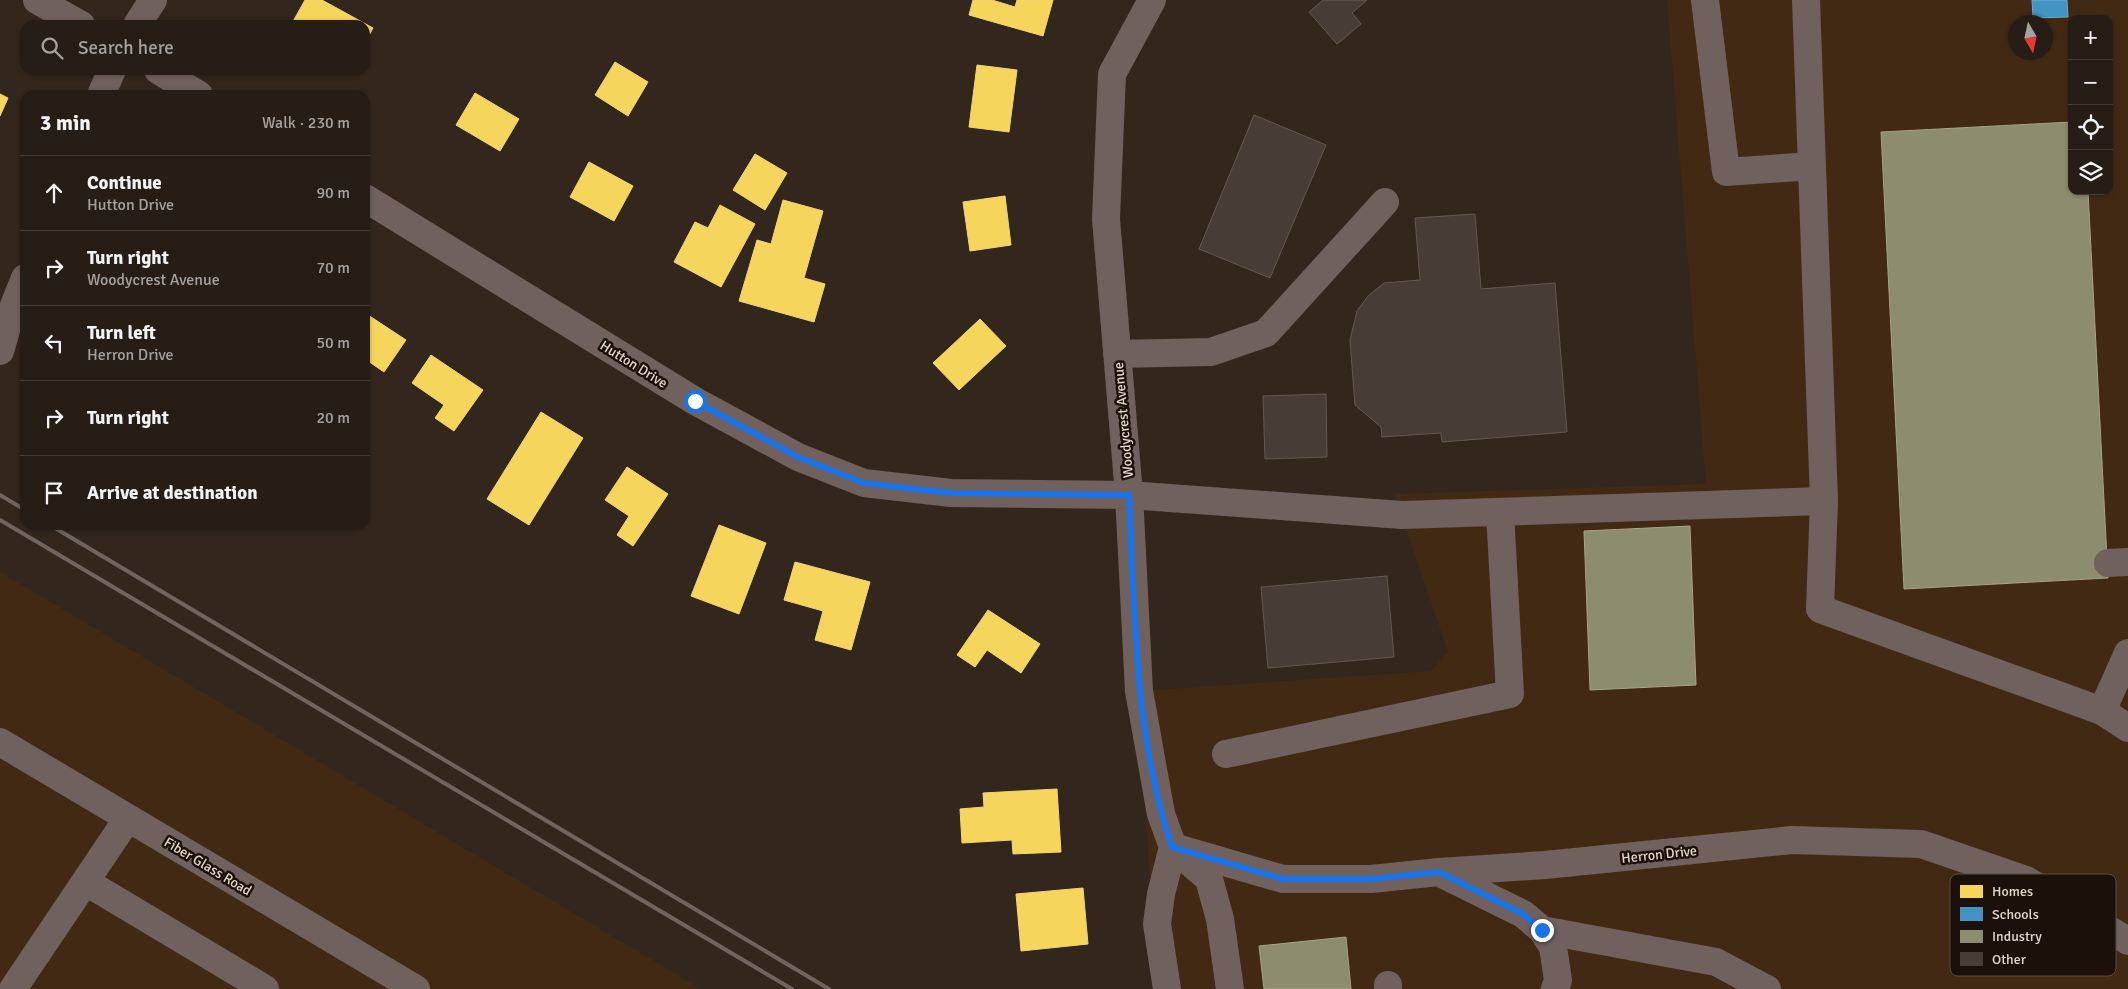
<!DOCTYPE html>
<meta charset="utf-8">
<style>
:root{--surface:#261d16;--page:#322a23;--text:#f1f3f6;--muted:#a4a2a1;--line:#423b35}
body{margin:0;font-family:Signika,sans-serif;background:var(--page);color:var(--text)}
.controls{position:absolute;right:15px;top:15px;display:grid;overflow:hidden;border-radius:10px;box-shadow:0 1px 4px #0004}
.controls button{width:45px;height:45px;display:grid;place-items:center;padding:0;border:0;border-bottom:1px solid var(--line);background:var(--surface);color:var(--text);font:25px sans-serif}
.compass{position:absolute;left:2008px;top:15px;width:45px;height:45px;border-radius:50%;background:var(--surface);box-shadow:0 1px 4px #0004;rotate:171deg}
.stop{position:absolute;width:15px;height:15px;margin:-11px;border:4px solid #1a73e8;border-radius:50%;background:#fff}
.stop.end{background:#1a73e8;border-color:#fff;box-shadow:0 1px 5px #0008}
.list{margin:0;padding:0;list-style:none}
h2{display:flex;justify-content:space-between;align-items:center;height:65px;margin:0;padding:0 20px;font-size:21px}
h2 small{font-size:16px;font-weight:400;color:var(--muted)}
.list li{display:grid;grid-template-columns:32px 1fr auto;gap:15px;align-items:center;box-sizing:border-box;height:75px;padding:0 20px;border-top:1px solid var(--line)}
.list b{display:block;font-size:19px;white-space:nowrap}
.list p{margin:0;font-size:16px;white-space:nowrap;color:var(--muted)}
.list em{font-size:16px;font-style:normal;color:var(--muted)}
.icon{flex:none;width:28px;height:28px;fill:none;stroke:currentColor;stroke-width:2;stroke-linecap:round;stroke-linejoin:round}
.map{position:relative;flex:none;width:2128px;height:989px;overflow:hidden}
.search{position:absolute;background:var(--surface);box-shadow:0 1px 4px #0004;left:20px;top:20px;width:350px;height:55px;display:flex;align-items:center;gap:12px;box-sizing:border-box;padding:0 18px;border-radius:15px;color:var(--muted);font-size:19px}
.panel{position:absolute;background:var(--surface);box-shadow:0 1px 4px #0004;left:20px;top:90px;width:350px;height:440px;border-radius:15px}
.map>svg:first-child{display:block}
.built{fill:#422914;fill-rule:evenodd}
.homes{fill:#f6d55c;stroke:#f1d57e}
.schools{fill:#4393c3;stroke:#73a7c6}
.industry{fill:#8c8c6e;stroke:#a6a28a}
.building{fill:#473c36;stroke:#635852}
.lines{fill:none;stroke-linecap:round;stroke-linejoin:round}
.minor{stroke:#70615e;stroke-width:28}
.rail{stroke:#706460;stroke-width:4}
.route{stroke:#1a73e8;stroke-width:6}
.labels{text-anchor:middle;stroke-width:5;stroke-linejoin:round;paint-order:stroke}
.street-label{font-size:14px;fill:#e4d6cc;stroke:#1b110a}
.key{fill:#1b110a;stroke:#574c44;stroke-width:1}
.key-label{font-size:14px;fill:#e4d6cc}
</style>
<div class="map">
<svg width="2128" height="989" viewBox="0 0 2128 989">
<rect width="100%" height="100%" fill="#33271d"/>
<!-- built -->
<path class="built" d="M1667,0H2128V989H1156L1139,691L1431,671L1448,652L1394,494L1706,484ZM2072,19H2109V191H2072ZM2016,22H2046V52H2016Z
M0,572L701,989H0Z"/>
<!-- homes -->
<path class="homes" d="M305,0H322L373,28L365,43V25H291Z
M973,0H992L1015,7L1017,0H1053L1043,36L969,15Z
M615,62L648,82L628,116L595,95Z
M977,65L1017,70L1009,132L969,127Z
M475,93L519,119L500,151L456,125Z
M0,94L8,98L0,116Z
M755,154L787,173L765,210L733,190Z
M589,162L633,186L614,221L570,197Z
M1005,196L1011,245L970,251L963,202Z
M783,200L823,211L804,278L825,284L814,322L739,301L757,240L771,244Z
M720,205L755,224L721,287L674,262L695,222L708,228Z
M365,313L406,340L384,372L365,359Z
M980,319L1006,346L959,390L933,363Z
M431,355L483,390L454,431L435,418L444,405L412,383Z
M541,412L583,438L529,525L487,499Z
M627,467L668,494L633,546L617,535L629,516L605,500Z
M719,525L766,543L739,614L691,596Z
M795,562L870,582L851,650L815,640L823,611L784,600Z
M988,610L1040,644L1021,673L987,650L975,667L957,655Z
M1057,789L1061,852L1013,854L1012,840L962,843L960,809L984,807L983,793Z
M1083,888L1088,944L1021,951L1016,894Z"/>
<!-- schools -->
<path class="schools" d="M2032,0H2067L2068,17L2033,18Z"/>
<!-- industry -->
<path class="industry" d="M2072,122V191H2088L2108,578L1904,589L1881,132Z
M1690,526L1696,685L1590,690L1584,531Z
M1346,937L1351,989H1264L1259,946Z"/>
<!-- building -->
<path class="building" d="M1323,0H1367L1352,13L1361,24L1337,44L1309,12Z
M1254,115L1326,145L1270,278L1199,249Z
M1475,214L1481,289L1555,283L1567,432L1442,442L1441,433L1382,437L1381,427L1355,405L1350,340L1357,311L1368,296L1384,283L1420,280L1415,218Z
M1326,394L1327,457L1265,459L1263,396Z
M1387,576L1394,657L1268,668L1261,587Z"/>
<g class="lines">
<!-- minor -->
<path class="minor" d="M37,0L81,25
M1152,0L1112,74L1106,219L1129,495L1139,691L1161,814L1173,847
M1705,0L1726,172L1812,166
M137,25L153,0
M158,70L199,95
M101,95L112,70
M365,198L695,401L798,457L864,483L951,493L1129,495L1402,515L1824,501L1806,0
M0,351L11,313L25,278
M1117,354L1211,352L1266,333L1385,202
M1824,501L1820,609L2102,711
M2108,563L2128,562
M2128,653L2102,711L2128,728
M0,742L416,989
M1226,754L1510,694L1500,512
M1173,847L1283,879H1371L1439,872L1545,865L1792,840L1921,844L2026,880L2128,941
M1179,853L1209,879L1220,919L1230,989
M1440,873L1523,914L1542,930L1553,947L1558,980L1555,989
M86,882L265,989
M1542,930L1716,962L1767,989
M13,989L128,818
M1167,989L1157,924L1161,894L1173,847
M1388,989V985"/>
<!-- rail -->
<path class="rail" d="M0,495L25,510
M0,520L792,989
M50,525L829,989"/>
</g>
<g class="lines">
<!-- route -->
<path class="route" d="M695,401L798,457L864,483L951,493L1129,495C1135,611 1134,735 1172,847L1283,879H1371L1439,872L1523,914L1542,930"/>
</g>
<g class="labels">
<!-- street labels -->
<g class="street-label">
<text transform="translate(634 364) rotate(32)" y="5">Hutton Drive</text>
<text transform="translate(1123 420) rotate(-95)" y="5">Woodycrest Avenue</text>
<text transform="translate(1659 854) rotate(-6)" y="5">Herron Drive</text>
<text transform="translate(208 866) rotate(31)" y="5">Fiber Glass Road</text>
</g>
</g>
<!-- legend -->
<rect x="1950" y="874" width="166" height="102" rx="8" class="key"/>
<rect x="1960" y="885" width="23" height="13" fill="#f6d55c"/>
<rect x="1960" y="907" width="23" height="14" fill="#4393c3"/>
<rect x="1960" y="930" width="23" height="13" fill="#8c8c6e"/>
<rect x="1960" y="952" width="23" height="14" fill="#473c36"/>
<g class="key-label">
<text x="1992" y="896">Homes</text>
<text x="1992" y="919">Schools</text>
<text x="1992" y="941">Industry</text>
<text x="1992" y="964">Other</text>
</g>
</svg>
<div class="controls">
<button>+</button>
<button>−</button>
<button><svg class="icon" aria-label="locate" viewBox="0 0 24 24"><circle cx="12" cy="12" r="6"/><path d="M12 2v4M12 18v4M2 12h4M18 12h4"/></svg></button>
<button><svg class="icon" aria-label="layers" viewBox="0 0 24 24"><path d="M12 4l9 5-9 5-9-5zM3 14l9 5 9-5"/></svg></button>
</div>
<svg class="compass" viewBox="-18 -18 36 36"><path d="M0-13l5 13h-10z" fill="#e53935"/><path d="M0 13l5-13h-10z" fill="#a4a2a1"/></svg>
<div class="stop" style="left:695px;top:401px"></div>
<div class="stop end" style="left:1542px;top:930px"></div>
<div class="search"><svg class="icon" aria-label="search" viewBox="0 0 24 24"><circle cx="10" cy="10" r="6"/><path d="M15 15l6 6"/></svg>Search here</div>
<section class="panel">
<h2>3 min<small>Walk · 230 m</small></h2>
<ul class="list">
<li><svg class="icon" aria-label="ahead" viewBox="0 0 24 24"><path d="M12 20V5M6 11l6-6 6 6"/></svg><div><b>Continue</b><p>Hutton Drive</p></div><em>90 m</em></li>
<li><svg class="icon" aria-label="right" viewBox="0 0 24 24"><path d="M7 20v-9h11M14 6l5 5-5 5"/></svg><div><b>Turn right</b><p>Woodycrest Avenue</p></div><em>70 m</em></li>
<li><svg class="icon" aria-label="left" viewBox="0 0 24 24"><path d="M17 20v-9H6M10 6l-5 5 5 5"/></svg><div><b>Turn left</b><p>Herron Drive</p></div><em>50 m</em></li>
<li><svg class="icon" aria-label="right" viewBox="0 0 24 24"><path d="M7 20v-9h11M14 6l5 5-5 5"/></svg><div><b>Turn right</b></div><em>20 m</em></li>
<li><svg class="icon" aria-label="arrive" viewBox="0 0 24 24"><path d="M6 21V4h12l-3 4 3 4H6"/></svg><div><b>Arrive at destination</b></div></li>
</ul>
</section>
</div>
